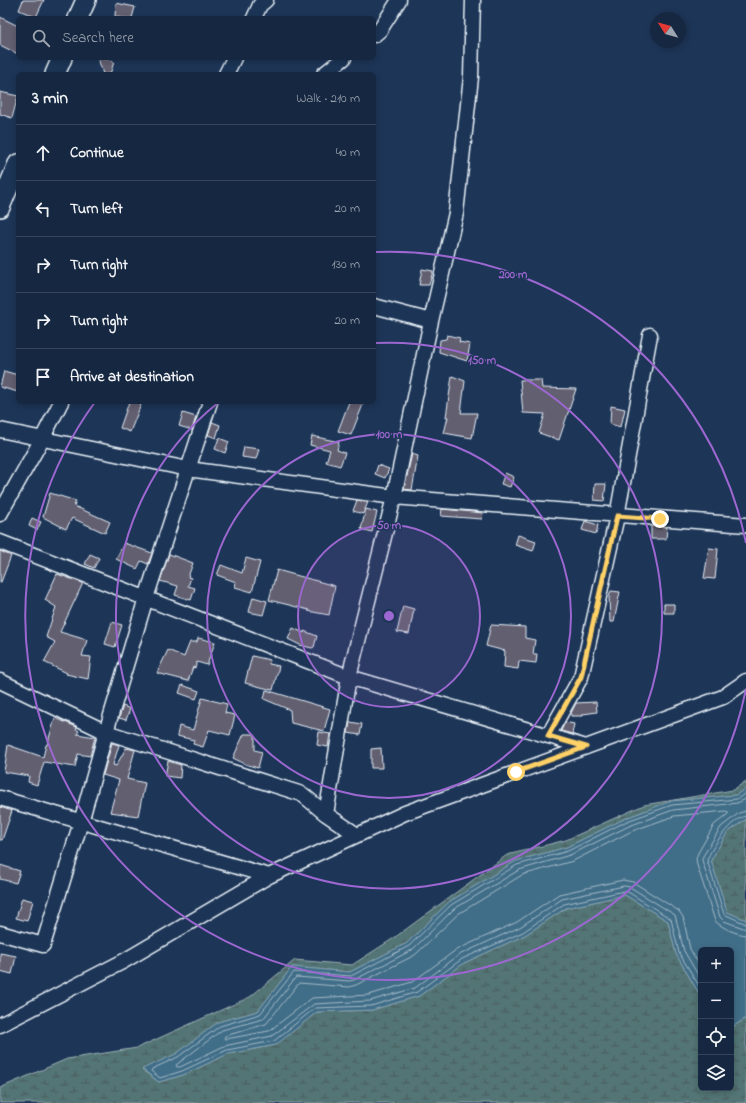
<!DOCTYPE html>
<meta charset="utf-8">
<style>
:root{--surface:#162841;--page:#1f3048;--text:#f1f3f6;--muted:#9ea6b1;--line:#35445a}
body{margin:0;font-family:"Indie Flower",sans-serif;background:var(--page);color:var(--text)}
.controls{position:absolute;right:12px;bottom:12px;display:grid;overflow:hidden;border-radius:6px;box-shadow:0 2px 6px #0003}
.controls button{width:36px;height:36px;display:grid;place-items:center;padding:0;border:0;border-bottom:1px solid var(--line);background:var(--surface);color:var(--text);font:20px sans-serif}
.compass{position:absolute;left:650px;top:12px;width:36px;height:36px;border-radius:50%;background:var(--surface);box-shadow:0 2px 6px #0003;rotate:307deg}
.stop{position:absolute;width:12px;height:12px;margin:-9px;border:3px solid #ffd166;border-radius:50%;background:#fff}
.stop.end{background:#ffd166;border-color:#fff;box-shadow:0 1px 4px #0008}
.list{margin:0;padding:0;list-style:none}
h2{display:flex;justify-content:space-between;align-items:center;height:52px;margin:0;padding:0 16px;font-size:17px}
h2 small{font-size:13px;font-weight:400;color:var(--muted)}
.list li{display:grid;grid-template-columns:26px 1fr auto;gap:12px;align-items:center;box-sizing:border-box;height:56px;padding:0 16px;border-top:1px solid var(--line)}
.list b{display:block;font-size:15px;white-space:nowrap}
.list em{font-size:13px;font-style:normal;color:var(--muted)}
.icon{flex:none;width:22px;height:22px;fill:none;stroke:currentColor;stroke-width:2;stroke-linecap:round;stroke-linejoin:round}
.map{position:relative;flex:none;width:746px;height:1103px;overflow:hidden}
.search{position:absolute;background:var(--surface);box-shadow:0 2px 6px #0003;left:16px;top:16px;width:360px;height:44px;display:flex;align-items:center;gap:10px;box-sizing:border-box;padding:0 14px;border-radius:6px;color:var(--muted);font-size:15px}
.panel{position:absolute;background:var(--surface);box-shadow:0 2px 6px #0003;left:16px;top:72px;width:360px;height:332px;border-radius:6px}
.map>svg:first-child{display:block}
.wetland{fill:url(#wetland-marsh);stroke:#9eb2b6}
.water{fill:#416d87;stroke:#84a2b4}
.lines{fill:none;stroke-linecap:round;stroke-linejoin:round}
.shore{stroke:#a5bccb;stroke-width:1}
.building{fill:#625e71;stroke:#e8f1f8}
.street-casing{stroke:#e8f1f8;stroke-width:17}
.secondary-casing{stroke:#e8f1f8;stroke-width:22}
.street{stroke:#1d3557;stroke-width:14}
.secondary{stroke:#1d3557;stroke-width:19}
.route{stroke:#ffd166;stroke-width:5}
.ring{fill:none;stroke:#9c67d0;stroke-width:2}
.centre{fill:#9c67d0;stroke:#1d3557;stroke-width:2}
.ring-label{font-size:12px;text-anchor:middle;font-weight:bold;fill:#9c67d0;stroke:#1d3557;stroke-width:3;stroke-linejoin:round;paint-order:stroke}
</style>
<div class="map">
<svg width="746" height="1103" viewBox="0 0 746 1103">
<defs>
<pattern id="wetland-marsh" width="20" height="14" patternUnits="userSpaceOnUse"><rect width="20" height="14" fill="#537474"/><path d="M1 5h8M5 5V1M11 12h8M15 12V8" fill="none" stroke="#4c5c5d"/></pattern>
</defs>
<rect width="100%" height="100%" fill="#1d3557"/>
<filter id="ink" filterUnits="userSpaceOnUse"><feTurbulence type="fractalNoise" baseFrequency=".025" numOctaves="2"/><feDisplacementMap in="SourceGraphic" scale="8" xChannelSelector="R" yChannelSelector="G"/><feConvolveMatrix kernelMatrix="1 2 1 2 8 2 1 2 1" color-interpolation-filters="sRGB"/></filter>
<g filter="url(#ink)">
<!-- wetland -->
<path class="wetland" d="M746,781V788L736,795L671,801L626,818L567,847L516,861L449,902L407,943L350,972L292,967L258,1011L218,1022L176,1054L142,1070L159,1082L183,1075L228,1054L276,1045L317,1012L372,1010L419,996L464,963L525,935L566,908L625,895L668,921L676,954L701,997V1088H731V1028L746,1018V1103H0V1088L67,1059L137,1048L250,997L295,960L352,965L394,938L507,855L566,840L644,805L733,790Z
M746,819V920L727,912L711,860L727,833Z"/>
<!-- water -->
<path class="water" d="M746,788V819L727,833L711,860L727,912L746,920V1018L731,1028V950H701V997L676,954L668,921L625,895L566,908L525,935L464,963L419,996L372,1010L317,1012L276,1045L228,1054L183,1075L159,1082L142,1069L176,1054L218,1022L258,1011L292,967L350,972L407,943L449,902L516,861L567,847L626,818L671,801L736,795Z"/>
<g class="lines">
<!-- shore -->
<path class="shore" d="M746,811L739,813L721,827L703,856L702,860L720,917L724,921L746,929
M746,816C731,818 712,847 707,860L724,914L746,924
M701,968L690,949L683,917L679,911L633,882L623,880L559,894L517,922L456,950L412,982L369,995L312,998L269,1031L226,1039L224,1038L225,1036L266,1024L299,983L349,987L356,985L415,955L458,914L522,875L573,861L632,831L674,816L726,811L728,812V814L714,825L698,853L696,858L697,865L715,921C722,928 736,934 746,935
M701,980L684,951L675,915L630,887L624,886L562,899L520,927L459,955L415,988L370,1001L314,1004L272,1036L224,1046L180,1067H177L176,1065L222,1030L263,1019L296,977L349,981L354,980L412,950L454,909L519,870L570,855L629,826L673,810L737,803L746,799
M701,989L679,953L671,919L628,892L624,891L564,904L523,932L462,959L417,992L371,1006L315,1008L274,1041L227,1050L182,1071L160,1078L151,1071L152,1069L178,1057L220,1026L260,1014L294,972L351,976L409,946L451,905L517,865L568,851L627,821L672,805L737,799L746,793"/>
</g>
<!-- building -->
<path class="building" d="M23,0H44L36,17L19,10Z
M116,3L135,7L132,18H121L115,16Z
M0,17L18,26V54L0,45Z
M98,58H106L114,62L110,74H103Z
M0,92L18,96L12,118L0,114Z
M422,269L433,271L429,285H419Z
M447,335L460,338L459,342L470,344L467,361L439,352L440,340L446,339Z
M4,371L18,375V392L0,387Z
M452,376L465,381L461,413H477L472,438L444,433L448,417H446Z
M520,380H541L542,388L576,389L559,440L539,433L545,414L523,413Z
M129,402H142L130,432L120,428Z
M349,402H364L351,435L338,431Z
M611,406L625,409L622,422H621L620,427L610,424Z
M183,413L196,417L192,430L179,426Z
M212,422L220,425L216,438L208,435Z
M312,436L339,442L337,450L345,453L340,466L326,462L330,450L310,445Z
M219,438L229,442L225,453L215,449Z
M244,447L259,449L256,459L242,457Z
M412,454L418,456L412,490L404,489Z
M378,465L389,469L385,478L375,474Z
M505,473L514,477L510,487L501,484Z
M595,484H606L604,501L594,500Z
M50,493L76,501L74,506L110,522L105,533L72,518L66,529L43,517Z
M357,500L368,502L363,514L353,511Z
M366,509L377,512L372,532L361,529Z
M442,509L483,513L482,519L441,516Z
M32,518L41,522L37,530L29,526Z
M585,521L598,525L596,534L582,530Z
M651,526L667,527L666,539H651Z
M518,535L536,541L533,551L515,545Z
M124,543L152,553L148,564L141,561L137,569L116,559Z
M709,548L718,549L715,579L704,578Z
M0,551L11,556L1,582H0Z
M90,554L99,558L94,568L85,564Z
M169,554L193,563L188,577L191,578L188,586L195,588L191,600L175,595L178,586L160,581Z
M246,558L260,562L252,592L235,587L236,582L217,575L221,565L242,573Z
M277,570L335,586L329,615L308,611L309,610L269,600Z
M57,574L83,583L60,632L87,640L82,656L91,657L88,679L66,674L67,673L44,662L55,642L46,637L56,607L45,600Z
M611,591L620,592L614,622H610L609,596Z
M253,597L267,601L263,615L249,612Z
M664,604H674V613H664Z
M403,606L414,609L409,634L397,632Z
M112,622L122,625L115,647L105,644Z
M491,625L525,627V638L535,640L533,654H537L536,663L519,661L518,669L504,667L505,651L486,646Z
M293,628L304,633V631L317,636L314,647L312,648L300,645L288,639Z
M198,638L215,642L207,665L197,662L195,668L193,667L188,681L157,673L168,650L184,657L190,642H197Z
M252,656L270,660L269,664L279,666L273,690L245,683Z
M182,685L199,691L196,699L179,693Z
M266,690L330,709L324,731L291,723L290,710L264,699Z
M202,698L227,704L225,713L235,715L230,735L209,730L203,747L193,744L194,740L177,736L179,726L193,730Z
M596,702L597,712L583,714V716H571V713L576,703Z
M123,706L130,709L126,720L119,718Z
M55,718L77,727L76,729L79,731L77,734L95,737L90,756L78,754L75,767L44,762L37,785L28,782L29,776L4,772L8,745L43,757L46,745H47Z
M350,722L362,724L360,735L348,733Z
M565,722L574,724L572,734L561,731Z
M319,732L330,734L328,747L317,745Z
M244,734H255V750L262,752L258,768L245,764L233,758Z
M112,743L119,745L113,765L116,766L126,748L135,750L127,779L145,783L138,816L110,812L119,780L103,775Z
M381,748L382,768H371V749Z
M168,761L181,765L180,778L165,776Z
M0,807L12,811L2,840H0Z
M0,865L20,871L16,883L0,879Z
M22,898L33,901L27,921L16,918Z
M0,953L16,956L12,974L0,971Z"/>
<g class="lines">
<!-- street casing -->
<g class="street-casing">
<path id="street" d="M254,18L260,5L266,0
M374,35L380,30L399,0
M226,74L234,58
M324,74L344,58
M374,306L431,321
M0,430L188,469L394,497L746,525
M0,514L42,439L61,402
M0,542L349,677L586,747
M0,681L106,732L302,794L326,814L357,835
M548,736L581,677L617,516L650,335
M0,798L269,876
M326,814L349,677L394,497L431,321L456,213L471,77L473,0
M0,933L43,945L81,822L106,732L146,598L210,402
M0,1025L124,961L269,876L405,813L723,697L746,681"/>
</g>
<!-- secondary casing -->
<g class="secondary-casing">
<path id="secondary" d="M78,18L86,0
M55,74L62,58
M0,207L18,164"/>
</g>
<!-- street -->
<use href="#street" class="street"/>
<!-- secondary -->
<use href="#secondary" class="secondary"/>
</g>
</g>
<g class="lines" filter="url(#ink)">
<!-- route -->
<path class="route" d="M516,772L586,747L548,736L581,677L617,516L660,519"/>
</g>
<!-- distance rings -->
<circle cx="389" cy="616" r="91" fill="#9c67d0" fill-opacity=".12"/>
<g class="ring">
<circle cx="389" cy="616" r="91"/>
<circle cx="389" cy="616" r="182"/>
<path d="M375 343A273 273 0 1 1 219 402"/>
<path d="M746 689A364 364 0 1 1 95 402M376 252A364 364 0 0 1 746 543"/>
</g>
<circle cx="389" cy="616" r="6" class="centre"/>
<g class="ring-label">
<text x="513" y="278">200 m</text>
<text x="482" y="364">150 m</text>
<text x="389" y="438">100 m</text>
<text x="389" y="529">50 m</text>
</g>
</svg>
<div class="controls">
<button>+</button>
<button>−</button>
<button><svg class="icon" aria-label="locate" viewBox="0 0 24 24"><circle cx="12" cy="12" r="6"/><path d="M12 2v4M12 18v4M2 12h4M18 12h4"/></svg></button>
<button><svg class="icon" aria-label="layers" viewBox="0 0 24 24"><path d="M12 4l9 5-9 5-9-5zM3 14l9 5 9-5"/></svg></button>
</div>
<svg class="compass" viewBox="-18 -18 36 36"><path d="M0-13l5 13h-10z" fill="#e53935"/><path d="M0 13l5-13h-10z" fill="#9ea6b1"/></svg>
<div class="stop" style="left:516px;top:772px"></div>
<div class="stop end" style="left:660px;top:519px"></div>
<div class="search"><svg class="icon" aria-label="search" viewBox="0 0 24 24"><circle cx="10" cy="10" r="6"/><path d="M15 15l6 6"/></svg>Search here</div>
<section class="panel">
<h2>3 min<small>Walk · 210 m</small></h2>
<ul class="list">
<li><svg class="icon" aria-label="ahead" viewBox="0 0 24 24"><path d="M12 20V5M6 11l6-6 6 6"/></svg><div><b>Continue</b></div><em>40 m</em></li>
<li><svg class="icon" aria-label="left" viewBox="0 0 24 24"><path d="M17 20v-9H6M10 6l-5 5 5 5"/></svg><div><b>Turn left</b></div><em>20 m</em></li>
<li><svg class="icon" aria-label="right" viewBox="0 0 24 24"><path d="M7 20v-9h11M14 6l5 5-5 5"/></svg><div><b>Turn right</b></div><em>130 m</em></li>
<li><svg class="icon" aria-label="right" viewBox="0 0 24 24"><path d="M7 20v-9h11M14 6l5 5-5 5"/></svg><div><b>Turn right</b></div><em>20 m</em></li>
<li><svg class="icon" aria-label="arrive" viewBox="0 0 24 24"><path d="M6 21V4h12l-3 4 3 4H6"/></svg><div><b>Arrive at destination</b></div></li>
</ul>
</section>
</div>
